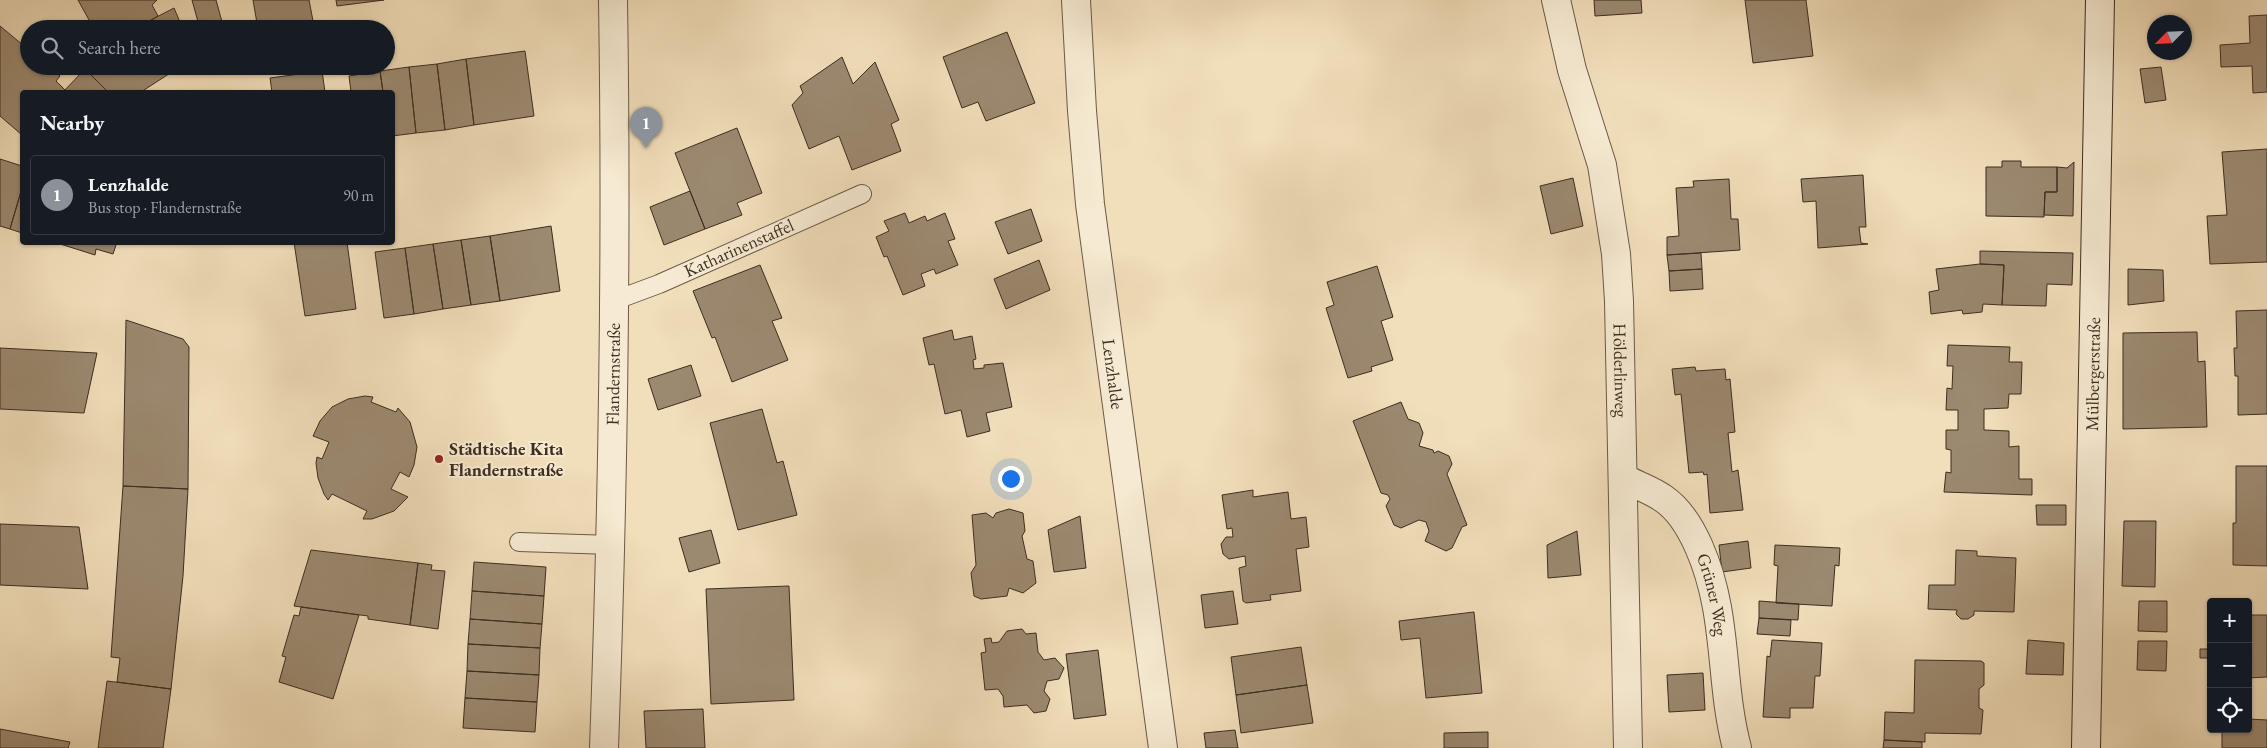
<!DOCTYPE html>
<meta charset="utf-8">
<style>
:root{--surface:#171b24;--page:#20242c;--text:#f1f3f6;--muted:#9ea1a6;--line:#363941;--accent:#8c9099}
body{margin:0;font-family:"EB Garamond",serif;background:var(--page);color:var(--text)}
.controls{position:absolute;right:15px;bottom:15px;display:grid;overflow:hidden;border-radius:5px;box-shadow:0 1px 4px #0004}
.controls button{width:45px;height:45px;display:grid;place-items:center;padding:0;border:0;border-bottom:1px solid var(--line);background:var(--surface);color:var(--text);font:25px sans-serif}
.compass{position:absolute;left:2147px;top:15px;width:45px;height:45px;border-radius:50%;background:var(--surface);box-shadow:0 1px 4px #0004;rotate:246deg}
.you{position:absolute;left:1010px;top:478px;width:18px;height:18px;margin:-12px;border:4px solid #fff;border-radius:50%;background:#1a73e8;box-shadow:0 0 0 8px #1a73e833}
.badge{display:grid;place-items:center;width:32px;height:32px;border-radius:50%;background:var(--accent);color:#fff;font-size:16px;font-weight:700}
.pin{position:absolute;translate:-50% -41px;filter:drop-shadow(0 1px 2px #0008)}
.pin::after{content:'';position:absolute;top:26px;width:18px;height:15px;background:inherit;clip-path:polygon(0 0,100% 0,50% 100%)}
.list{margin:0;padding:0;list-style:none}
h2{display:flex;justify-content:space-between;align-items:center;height:65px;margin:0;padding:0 20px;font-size:21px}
h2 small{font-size:16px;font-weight:400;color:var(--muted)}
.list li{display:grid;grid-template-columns:32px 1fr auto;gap:15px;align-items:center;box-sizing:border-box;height:80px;margin:0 10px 10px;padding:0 10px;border:1px solid var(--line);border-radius:5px}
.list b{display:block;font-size:19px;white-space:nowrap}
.list p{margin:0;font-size:16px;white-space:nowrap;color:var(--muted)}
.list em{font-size:16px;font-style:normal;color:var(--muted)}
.icon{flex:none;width:28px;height:28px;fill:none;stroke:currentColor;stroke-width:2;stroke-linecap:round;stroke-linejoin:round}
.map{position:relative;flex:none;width:2267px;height:748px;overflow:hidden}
.search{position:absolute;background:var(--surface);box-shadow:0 1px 4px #0004;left:20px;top:20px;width:375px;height:55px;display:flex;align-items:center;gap:12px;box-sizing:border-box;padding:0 18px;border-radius:28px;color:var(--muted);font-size:19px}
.panel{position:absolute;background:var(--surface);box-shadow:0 1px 4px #0004;left:20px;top:90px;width:375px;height:155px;border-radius:5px}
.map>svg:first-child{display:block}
.building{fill:#9b8970;stroke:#3d2d20}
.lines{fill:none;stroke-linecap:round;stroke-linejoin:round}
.lane-casing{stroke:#6a5946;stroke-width:20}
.street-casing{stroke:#6a5946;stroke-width:30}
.secondary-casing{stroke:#3d2d20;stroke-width:30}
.lane{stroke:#f6ead2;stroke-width:18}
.street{stroke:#f6ead2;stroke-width:28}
.secondary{stroke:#f6ead2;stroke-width:28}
.poi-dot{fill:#8f2418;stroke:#f6ead2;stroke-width:2}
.labels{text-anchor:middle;stroke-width:4;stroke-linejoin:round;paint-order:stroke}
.street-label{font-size:18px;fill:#3d2d20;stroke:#f6ead2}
.poi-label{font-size:18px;font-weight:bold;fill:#3d2d20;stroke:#f6ead2;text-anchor:start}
</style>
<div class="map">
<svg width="2267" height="748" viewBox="0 0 2267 748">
<rect width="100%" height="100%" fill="#f1deba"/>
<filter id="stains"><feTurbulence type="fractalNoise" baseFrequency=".004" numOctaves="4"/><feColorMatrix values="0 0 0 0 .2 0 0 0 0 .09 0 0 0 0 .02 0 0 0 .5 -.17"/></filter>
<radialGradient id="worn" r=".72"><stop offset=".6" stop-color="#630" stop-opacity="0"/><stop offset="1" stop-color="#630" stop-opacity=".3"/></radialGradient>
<!-- building -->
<path class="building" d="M78,0H157L152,5L158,16L136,29H94Z
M192,0H216L224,29H200Z
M253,0H309L313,21L258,29Z
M336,0H384L337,6Z
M1594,0H1641L1642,13L1595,16Z
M1745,0H1806L1813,56L1753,63Z
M174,8L183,29H136L149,21Z
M2267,15V92L2253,93L2252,66L2221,67L2220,45L2250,43L2249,16Z
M0,26L29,50V66H48L60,76L56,81L65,90L63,92H22V135L0,116Z
M1007,32L1035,103L986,121L978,102L962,108L943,57Z
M525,51L534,116L474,125L466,59Z
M842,57L853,84L875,62L899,120L891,124L901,151L852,170L839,136L809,149L792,105L803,93L800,86Z
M466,59L474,125L445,130L437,64Z
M437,64L445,130L416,133L409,67Z
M88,66H181L141,92H108L85,69Z
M409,67L416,133L392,136V92H383L380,71Z
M2161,67L2166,100L2145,103L2140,69Z
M85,69L108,92H63Z
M322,71L325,92H272L270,78Z
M380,71L383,92H351L349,76Z
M737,128L762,193L737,203L742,215L705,229L675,153Z
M2267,149V262L2210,264L2207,216L2227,215L2222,152Z
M0,159L22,166V188L10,229L0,226Z
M2002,161H2021V167H2057V192H2045L2044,217L1986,216V167H2002Z
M2074,162L2073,216L2044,215L2045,192H2057V167L2067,168Z
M1863,175L1866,227H1859L1861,243L1868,244L1818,248L1816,201L1803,202L1801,179Z
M1573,178L1583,226L1551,234L1540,186Z
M1729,179L1731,219H1738L1740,250L1667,255V237L1679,236L1676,188L1694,187L1693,181Z
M22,188V233L10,229Z
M690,191L705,229L664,245L650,207Z
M1031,209L1042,241L1008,254L995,222Z
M905,213L909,223L925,216L927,221L945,213L955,239L948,241L958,265L936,274L934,269L921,274L925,286L903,295L887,256L884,257L876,237L889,231L884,221Z
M551,226L560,291L500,301L490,236Z
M490,236L500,301L471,305L461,240Z
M461,240L471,305L443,309L433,244Z
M54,242H117L113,254L96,249L95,255Z
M294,242H347L356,309L305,316Z
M433,244L443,309L414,314L405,248Z
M405,248L414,314L384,318L375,252Z
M1980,251L2073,253L2072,285L2047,284L2046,306L2002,305L2004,265L1980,264Z
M1701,253L1702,269L1669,271L1667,255Z
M1039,260L1050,290L1006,309L994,279Z
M1980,264L2004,265L2002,305L1983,304L1982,312L1963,314L1962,310L1931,314L1929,292L1939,290L1936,269Z
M760,265L782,318L772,321L788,360L732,382L715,337L712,338L693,291Z
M1377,266L1393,317L1381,321L1393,360L1371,367L1372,371L1348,378L1326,308L1334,305L1327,282Z
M1702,269L1703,289L1670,291L1669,271Z
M2128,269L2163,270L2164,301L2128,305Z
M2267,310V414L2238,415V376H2235L2234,348H2237L2236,311Z
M126,320L183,339L189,347L188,489L123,486Z
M952,330L954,340L972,336L976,359L973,360L974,369L984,368V365L1003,363L1012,407L986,413L990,431L967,437L961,410L945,414L934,364L929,365L923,338Z
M2197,332L2198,362L2205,361L2207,427L2123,429V333Z
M1948,345L2010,347L2009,362H2022L2021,394H2009L2008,408L1984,409V430L2009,431V447L2019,446V479H2032V495L1944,492L1946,472L1951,473V450L1946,449V430H1958V410H1946L1947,388L1952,389L1953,366H1947Z
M0,348L97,353L84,413L0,409Z
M691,365L701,396L658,410L648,379Z
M1695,367L1696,371L1725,369L1726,380L1730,379L1735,432L1728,433L1732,472L1738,470L1743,510L1710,513L1707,474L1704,475L1703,472L1689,473L1681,394L1675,395L1672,369Z
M365,396L373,397L371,402L396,412L398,408L410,422L417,447L414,465L409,477L400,472L391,489L408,497L394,511L372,519H363L367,511L332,494L328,500L324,494L318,478L316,463L317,457L322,459L329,442L313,436L320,421L332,407L348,399Z
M1401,402L1408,419L1419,423L1423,433L1419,446L1433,450L1434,453L1438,451L1449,456L1452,464L1447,474L1467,525L1462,527L1452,548L1446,551L1425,541L1429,531L1426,522L1419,520L1401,528L1394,525L1386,506L1390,499L1388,495L1381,493L1353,421Z
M762,409L777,463L783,461L797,515L738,530L710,423Z
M2236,466H2267V566L2233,565V523H2236Z
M123,486L188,489L183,576L171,689L117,682L120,658L111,657Z
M1253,490V497L1288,492L1291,519L1306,517L1309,547L1296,549L1301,591L1270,595L1271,600L1246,603L1243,601L1239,568L1246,566L1245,556L1229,559L1223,554L1221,544L1226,537H1233L1232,528L1227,529L1222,495Z
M2036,505H2066V525H2037Z
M1009,509L1023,513L1025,531L1022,536L1027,559L1033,561L1036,583L1023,593L1009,588L1007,596L981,599L974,596L971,573L976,565L972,515L986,513L993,518L996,513Z
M1080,516L1086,568L1054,572L1048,530Z
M2124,521H2156L2155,587L2122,586Z
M0,524L79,527L88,589L0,585Z
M711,530L720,563L689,572L679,538Z
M1577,531L1581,575L1548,578L1547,545Z
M1748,541L1751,568L1722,572L1719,545Z
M1775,545L1840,548L1839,566L1835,565L1832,606L1776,603L1778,566L1774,565Z
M311,550L418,563L410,625L368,619V616L294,606Z
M1956,550L1977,551V556L2016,558L2014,612L1974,611V615L1968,619H1961L1956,614L1957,610L1928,609L1929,585H1955Z
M474,562L546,567L544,596L472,591Z
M418,563L432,565L431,570L445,571L438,629L410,625Z
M789,586L794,700L711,704L706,589Z
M472,591L544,596L542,624L470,619Z
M1233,591L1238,624L1205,628L1201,595Z
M1759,601L1799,604L1798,620L1759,618Z
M2139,601H2167V632L2138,631Z
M301,607L359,615L333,699L279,682L286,657L282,656L294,615L299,616Z
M1474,612L1482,693L1426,698L1420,638L1401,640L1399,621Z
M2248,615H2267V677L2248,678Z
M1759,618L1791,620L1790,636L1757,634Z
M470,619L542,624L540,648L468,644Z
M1022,629L1026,634L1036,633L1038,652L1044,660L1055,658L1064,668L1059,679L1047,681L1044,691L1050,699L1046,711L1034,713L1027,705L1004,707L1003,696L998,689L985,690L981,653L986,652L984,639L991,638L992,643L999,642L1007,631Z
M1772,640L1822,643L1820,676H1815L1813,708H1790V718L1763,717L1767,656L1770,657Z
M2028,640L2064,643L2063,675L2026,674Z
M2138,641H2167L2166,671L2137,670Z
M468,644L540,648L539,675L467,671Z
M1301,647L1307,685L1236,695L1231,657Z
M2200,649H2209L2210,658H2200Z
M1098,650L1106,715L1074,719L1066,654Z
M1915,660L1981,661L1984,663V685L1979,689V708L1983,710L1981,734L1925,733V742L1884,740L1885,712L1914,713Z
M467,671L539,675L537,702L465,698Z
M1703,673L1705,710L1669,712L1667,675Z
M107,681L171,689L163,748H98Z
M1307,685L1313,723L1241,733L1236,695Z
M465,698L537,702L535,732L463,728Z
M703,709L705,748H646L644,711Z
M2248,719L2267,720V748H2222V729H2248Z
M0,729L70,742L68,748H0Z
M1235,730L1238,748H1206L1204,733Z
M1488,732V748H1444V733Z
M1884,740L1922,742V748H1883Z"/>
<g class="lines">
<!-- lane casing -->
<g class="lane-casing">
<path id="lane" d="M616,300L659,284L862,194
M519,542L612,545"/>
</g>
<!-- street casing -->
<g class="street-casing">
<g id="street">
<path id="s1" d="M1076,0L1082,111L1090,204L1163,748"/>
<path id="s2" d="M1556,0L1572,70L1602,165L1616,254L1619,301L1628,748"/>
<path id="s3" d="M1623,478C1636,485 1652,490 1664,499C1680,510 1691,529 1699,547C1729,615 1719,680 1737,748"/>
<path id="s4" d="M604,748C613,498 617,250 613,0"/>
</g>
</g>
<!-- secondary casing -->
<g class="secondary-casing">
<g id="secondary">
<path id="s5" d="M2086,748L2100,0"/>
</g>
</g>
<!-- lane -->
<use href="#lane" class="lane"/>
<!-- street -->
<use href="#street" class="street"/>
<!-- secondary -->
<use href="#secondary" class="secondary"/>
</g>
<!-- markers -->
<circle class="poi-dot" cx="439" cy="459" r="5"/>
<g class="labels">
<!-- street labels -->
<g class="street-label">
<text transform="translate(739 248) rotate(-24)" y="6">Katharinenstaffel</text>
<text dy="6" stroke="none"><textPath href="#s2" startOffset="378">Hölderlinweg</textPath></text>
<text dy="6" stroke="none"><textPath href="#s4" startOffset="374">Flandernstraße</textPath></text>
<text dy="6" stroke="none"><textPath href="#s5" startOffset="374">Mülbergerstraße</textPath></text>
<text dy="6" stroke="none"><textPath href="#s1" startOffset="376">Lenzhalde</textPath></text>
<text dy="6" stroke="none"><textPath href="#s3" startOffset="156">Grüner Weg</textPath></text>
</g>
<!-- poi labels -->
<g class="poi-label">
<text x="449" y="455">Städtische Kita<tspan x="449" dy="21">Flandernstraße</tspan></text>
</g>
</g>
<rect width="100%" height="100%" filter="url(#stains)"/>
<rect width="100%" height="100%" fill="url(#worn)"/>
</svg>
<div class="controls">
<button>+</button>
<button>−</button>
<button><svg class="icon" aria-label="locate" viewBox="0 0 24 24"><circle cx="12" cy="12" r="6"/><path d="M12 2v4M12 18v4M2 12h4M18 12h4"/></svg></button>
</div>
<svg class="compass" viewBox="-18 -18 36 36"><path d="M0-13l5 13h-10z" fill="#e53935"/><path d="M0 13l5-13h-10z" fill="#9ea1a6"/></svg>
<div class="you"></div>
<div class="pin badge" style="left:646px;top:148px">1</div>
<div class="search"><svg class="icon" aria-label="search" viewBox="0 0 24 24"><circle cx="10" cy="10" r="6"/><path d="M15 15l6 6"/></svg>Search here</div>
<section class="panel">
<h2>Nearby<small></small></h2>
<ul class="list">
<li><span class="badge">1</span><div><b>Lenzhalde</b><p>Bus stop · Flandernstraße</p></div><em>90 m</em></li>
</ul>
</section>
</div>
